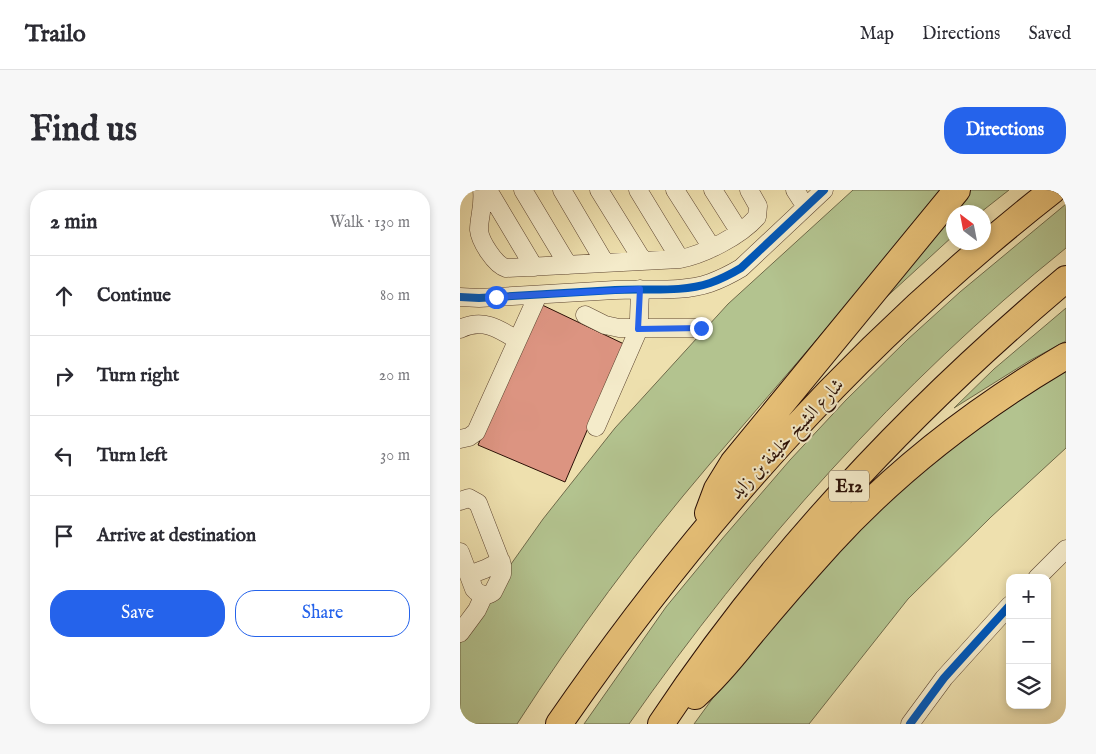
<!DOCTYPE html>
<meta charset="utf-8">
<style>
:root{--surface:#fff;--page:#f7f7f7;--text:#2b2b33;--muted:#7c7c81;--line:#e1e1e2;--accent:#2563eb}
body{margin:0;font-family:"IM FELL English",Amiri,serif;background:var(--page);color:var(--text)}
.controls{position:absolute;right:15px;bottom:15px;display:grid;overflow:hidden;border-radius:10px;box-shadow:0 2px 8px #0003}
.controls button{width:45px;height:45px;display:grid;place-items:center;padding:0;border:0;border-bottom:1px solid var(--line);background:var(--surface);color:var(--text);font:25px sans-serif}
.compass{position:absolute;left:486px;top:15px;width:45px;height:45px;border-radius:50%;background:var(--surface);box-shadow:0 2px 8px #0003;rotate:328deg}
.stop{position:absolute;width:15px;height:15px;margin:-11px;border:4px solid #2563eb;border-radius:50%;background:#fff}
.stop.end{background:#2563eb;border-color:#fff;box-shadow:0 1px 5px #0008}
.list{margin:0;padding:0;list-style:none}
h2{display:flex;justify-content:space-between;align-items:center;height:65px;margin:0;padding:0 20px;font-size:21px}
h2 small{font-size:16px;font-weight:400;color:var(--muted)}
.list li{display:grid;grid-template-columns:32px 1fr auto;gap:15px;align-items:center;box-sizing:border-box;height:80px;padding:0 20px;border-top:1px solid var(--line)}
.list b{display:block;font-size:19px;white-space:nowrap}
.list em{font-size:16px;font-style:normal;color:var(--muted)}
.actions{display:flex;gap:10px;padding:15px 20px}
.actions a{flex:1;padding:11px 0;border:1px solid var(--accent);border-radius:20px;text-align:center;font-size:18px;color:var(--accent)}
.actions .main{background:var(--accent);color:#fff}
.icon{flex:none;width:28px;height:28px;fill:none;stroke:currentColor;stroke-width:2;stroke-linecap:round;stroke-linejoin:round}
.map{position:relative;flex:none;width:606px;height:534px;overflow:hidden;border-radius:20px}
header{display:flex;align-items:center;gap:30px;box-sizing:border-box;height:70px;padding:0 25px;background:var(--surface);border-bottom:1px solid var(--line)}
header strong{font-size:24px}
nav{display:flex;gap:28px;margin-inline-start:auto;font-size:18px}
.intro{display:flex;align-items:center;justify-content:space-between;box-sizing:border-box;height:120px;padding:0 30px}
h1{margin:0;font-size:35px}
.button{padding:12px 22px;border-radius:20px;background:var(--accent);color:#fff;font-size:18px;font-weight:700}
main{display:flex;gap:30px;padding:0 30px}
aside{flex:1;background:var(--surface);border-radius:20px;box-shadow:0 2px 8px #0003}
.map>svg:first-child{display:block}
.green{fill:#b3c38f;stroke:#6f6a4a}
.building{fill:#dc9481;stroke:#2b1006}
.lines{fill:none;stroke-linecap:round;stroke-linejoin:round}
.minor-casing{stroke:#5c4430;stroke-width:19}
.highway-casing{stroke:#2b1006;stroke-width:28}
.minor{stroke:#f4ebca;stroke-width:18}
.highway{stroke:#e7c077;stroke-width:26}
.cycleway-casing{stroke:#f4ebca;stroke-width:11}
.cycleway{stroke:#0057b8;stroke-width:8}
.route{stroke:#2563eb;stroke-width:6}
.labels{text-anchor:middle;stroke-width:4;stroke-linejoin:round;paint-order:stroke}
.shield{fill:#f4ebca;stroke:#675241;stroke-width:1}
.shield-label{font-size:18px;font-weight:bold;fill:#2b1006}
.street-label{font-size:19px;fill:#2b1006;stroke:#f4ebca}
</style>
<header>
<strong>Trailo</strong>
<nav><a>Map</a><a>Directions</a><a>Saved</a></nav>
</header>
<div class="intro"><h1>Find us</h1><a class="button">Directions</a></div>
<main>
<aside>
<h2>2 min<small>Walk · 130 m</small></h2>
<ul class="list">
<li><svg class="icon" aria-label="ahead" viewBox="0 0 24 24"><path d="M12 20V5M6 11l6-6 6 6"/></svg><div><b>Continue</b></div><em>80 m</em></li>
<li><svg class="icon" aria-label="right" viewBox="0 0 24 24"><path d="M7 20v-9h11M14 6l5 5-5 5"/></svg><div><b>Turn right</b></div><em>20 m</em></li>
<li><svg class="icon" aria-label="left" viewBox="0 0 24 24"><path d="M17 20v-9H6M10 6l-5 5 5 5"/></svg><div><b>Turn left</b></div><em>30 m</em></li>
<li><svg class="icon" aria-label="arrive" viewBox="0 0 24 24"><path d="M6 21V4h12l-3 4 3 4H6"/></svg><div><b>Arrive at destination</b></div></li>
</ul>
<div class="actions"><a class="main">Save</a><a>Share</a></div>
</aside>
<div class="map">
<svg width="606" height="534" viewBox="0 0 606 534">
<rect width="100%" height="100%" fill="#eee0ae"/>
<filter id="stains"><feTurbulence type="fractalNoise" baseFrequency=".004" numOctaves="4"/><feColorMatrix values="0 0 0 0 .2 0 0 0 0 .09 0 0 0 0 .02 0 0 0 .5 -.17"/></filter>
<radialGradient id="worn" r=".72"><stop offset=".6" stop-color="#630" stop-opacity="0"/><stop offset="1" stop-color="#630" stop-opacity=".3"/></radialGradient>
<!-- green -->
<path class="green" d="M393,0H481C406,94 327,184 249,275C179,357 115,444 57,534H0V446L83,329L155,238L268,114Z
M506,0H549L521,22H493V46L397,134Z
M606,14V58C438,193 292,358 169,534H124L206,417L262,349L330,270L386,210L447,150L500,102Z
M606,118V151L569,171L494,218L534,179Z
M606,178V258L531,327L448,409L349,534H234L266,490L398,339L491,255Z"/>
<!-- building -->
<path class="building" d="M78,113L164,154L105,292L18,255Z"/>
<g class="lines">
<!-- minor casing -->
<g class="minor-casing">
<path id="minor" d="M22,0C24,16 19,27 19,40C20,51 35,75 46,78L220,69C245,64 280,46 297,27L298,16L289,0
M28,0L74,77
M63,0L108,75
M102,0L145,73
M139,0L183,71
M178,0L220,69
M215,0L252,58
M253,0L279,41
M335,0L346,17
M0,107L19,108C64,105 110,103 155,100C186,98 221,103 250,93C261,89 271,84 281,78L364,0
M125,125L145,135L159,138H241
M0,139C22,128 38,138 57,150
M136,237L177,143L179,129L180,99
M0,249L9,247L16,242L78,105
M0,311L9,308L18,313L42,375V384L33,402C26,407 19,405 14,399L0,362
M9,385L25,379L41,371
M577,388L606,359
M0,443L17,420L24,405
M450,534L484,488L550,415"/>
</g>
<!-- highway casing -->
<g class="highway-casing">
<path id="highway" d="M248,323L257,299L273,273L497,0
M235,506C254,489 270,470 286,450C313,417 341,385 370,353C438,279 519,217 606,166
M99,534C239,331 399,152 593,0
M201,534C312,366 453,218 606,89"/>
</g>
<!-- minor -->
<use href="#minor" class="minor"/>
<!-- highway -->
<use href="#highway" class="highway"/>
<!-- cycleway casing -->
<g class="cycleway-casing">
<path id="cycleway" d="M0,107L19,108C64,105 110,103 155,100C186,98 221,103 250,93C261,89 271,84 281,78L364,0
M450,534L484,488L550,415"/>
</g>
<!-- cycleway -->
<use href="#cycleway" class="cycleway"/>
</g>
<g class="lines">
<!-- route -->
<path class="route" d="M36,107L180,99L178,139L241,138"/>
</g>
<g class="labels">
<!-- shield labels -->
<rect class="shield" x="369" y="280.5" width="40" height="31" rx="4"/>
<g class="shield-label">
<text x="389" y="302">E12</text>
</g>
<!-- street labels -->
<g class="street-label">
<text transform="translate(326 248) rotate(-47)" y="7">شارع الشيخ خليفة بن زايد</text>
</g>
</g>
<rect width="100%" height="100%" filter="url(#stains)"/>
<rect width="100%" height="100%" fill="url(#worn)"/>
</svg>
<div class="controls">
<button>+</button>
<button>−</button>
<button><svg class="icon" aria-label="layers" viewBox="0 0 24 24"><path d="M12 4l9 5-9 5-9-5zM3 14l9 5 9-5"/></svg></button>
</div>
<svg class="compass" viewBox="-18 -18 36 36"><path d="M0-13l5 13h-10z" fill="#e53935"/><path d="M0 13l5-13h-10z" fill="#7c7c81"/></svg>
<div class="stop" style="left:36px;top:107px"></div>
<div class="stop end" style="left:241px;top:138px"></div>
</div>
</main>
